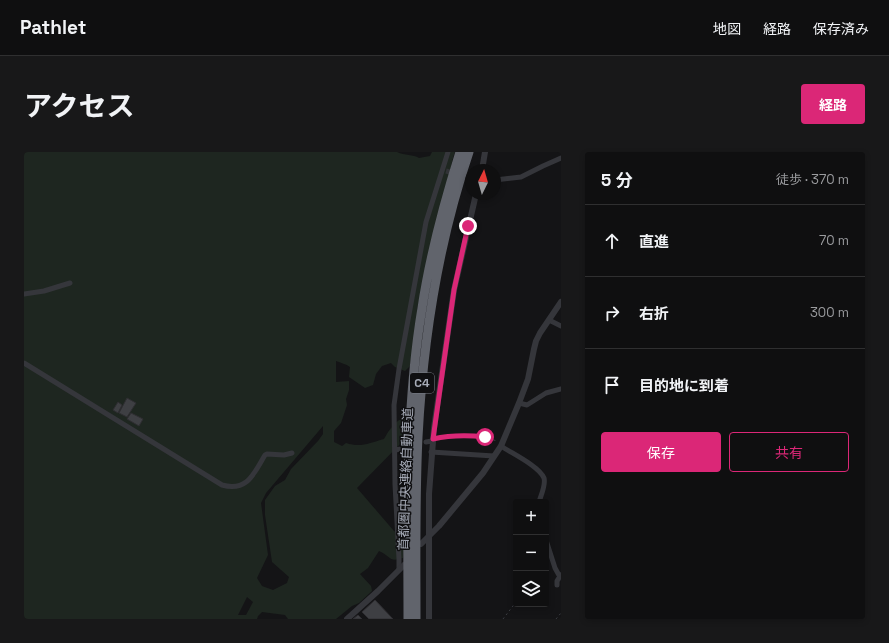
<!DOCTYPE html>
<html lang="ja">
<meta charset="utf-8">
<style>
:root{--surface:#0f0f10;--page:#181819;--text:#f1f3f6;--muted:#9b9c9f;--line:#2f2f30;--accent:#db2777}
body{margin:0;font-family:"Space Grotesk","Noto Sans JP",sans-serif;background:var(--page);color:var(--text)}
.controls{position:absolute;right:12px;bottom:12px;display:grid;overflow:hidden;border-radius:4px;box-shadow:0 2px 6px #0003}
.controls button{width:36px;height:36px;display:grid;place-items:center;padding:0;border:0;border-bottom:1px solid var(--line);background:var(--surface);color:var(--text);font:20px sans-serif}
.compass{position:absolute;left:441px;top:12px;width:36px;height:36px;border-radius:50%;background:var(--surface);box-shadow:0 2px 6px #0003;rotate:5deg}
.stop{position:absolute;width:12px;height:12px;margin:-9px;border:3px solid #db2777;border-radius:50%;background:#fff}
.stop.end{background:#db2777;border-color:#fff;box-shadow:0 1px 4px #0008}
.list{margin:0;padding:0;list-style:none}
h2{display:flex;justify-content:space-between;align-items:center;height:52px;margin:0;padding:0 16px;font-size:17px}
h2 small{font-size:13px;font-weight:400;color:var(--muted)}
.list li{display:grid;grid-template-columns:26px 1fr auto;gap:12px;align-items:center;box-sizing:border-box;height:72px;padding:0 16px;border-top:1px solid var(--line)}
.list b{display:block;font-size:15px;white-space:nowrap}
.list em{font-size:13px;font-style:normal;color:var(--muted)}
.actions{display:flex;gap:8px;padding:12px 16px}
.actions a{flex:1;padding:9px 0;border:1px solid var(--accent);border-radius:4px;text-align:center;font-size:14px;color:var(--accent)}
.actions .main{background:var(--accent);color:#fff}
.icon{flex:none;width:22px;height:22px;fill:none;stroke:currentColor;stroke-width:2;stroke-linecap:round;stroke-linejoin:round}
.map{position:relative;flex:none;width:537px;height:467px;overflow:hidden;border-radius:4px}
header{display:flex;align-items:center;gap:24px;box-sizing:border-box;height:56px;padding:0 20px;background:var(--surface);border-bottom:1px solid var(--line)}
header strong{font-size:19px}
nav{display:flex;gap:22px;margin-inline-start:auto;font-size:14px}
.intro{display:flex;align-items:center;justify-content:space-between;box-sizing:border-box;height:96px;padding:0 24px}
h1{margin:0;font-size:28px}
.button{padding:10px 18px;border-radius:4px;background:var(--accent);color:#fff;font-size:14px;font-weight:700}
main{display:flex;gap:24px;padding:0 24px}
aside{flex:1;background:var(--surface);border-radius:4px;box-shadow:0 2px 6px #0003}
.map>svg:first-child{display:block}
.green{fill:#1e2620;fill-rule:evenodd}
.building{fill:#3e3f43;stroke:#2f2e32}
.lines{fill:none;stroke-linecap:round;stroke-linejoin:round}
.minor-tunnel{stroke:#313236;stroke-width:5;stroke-dasharray:5 2.5;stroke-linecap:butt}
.path{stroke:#3b3d42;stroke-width:1;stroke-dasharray:2 3;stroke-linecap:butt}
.minor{stroke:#35363b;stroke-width:5}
.tertiary{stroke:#35363b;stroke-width:6}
.motorway{stroke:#61646c;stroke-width:9}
.route{stroke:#db2777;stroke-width:5}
.labels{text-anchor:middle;stroke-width:3;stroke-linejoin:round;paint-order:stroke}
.shield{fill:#0f0f11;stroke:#797c85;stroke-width:1}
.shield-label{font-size:12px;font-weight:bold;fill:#a6abb7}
.street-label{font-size:13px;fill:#a6abb7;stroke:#0f0f11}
</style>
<header>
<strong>Pathlet</strong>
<nav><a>地図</a><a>経路</a><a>保存済み</a></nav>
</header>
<div class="intro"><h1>アクセス</h1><a class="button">経路</a></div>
<main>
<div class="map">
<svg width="537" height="467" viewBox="0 0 537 467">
<rect width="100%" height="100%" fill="#141416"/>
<!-- green -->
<path class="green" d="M0,0H373C381,4 389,2 395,6L406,4L408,0H431C427,10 427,19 424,28C422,33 421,38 420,43L393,157V167L386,214L381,219L371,215L367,211L358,214L352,222L349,233L341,236L325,225L326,215C322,212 317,211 312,209V230L325,229V238L322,247L323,253L317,271L310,279V290L318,294L322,291C337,296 345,291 360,287C365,278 371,269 381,265L383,272L382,286L333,336L370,379L379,384L381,393L379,406C365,411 367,404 355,399L344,416L336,422L347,434L348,439L335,451L328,454L312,467H264L261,463L238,460L234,464L233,467H0ZM299,274V282L294,289L267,317L261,328L251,334L241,348V363L248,410L265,425L263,431L249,438L238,434L233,426L244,403L237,351L242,341ZM223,445L229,450L222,463H214Z"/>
<!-- building -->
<path class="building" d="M103,246L112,251L103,265L95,261Z
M94,250L98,253L94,261L89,258Z
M107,261L119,267L115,274L103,267Z
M351,448L369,467H345L338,460Z
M334,463L338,467H329Z"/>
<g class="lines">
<!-- minor-tunnel -->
<path class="minor-tunnel" d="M422,19L447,26"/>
<!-- path -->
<path class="path" d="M415,286C435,282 454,283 473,289
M479,467L492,450
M532,467L537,461"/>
<!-- minor -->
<path class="minor" d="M471,28L497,25L519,14L537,6
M0,142L20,139L46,131
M525,168L537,174
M0,211L198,333C224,340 230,321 241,303L243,302L260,303L268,301
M495,251L503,253L522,241L537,237
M402,290L408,289
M477,294C487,301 515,314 520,326C522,333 517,343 515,350
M371,298L377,297
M407,300L470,304
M522,388L531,416L536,425
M375,418V407L371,332L370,253L375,217L402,70L424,0
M533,433V429L537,423"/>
<!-- tertiary -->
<path class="tertiary" d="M458,18L461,0
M397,392L415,374L459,321L477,294L495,251L504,227L510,197L512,189L516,181L537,150
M323,467L354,439L380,413
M405,467V342L410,276L430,138L452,42"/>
<!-- motorway -->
<path class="motorway" d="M384,467C384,363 381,258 398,156C406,103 420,51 436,0
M392,467C392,407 391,346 394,285C399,189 414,91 445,0"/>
</g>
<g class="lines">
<!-- route -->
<path class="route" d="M444,74L430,138L409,287C427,283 443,283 461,285"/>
</g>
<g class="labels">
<!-- shield labels -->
<rect class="shield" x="386" y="221" width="24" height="20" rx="3"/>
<g class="shield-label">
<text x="398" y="235">C4</text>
</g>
<!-- street labels -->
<g class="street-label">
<text transform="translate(381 327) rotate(-88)" y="5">首都圏中央連絡自動車道</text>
</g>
</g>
</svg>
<div class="controls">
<button>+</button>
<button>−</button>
<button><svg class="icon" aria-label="layers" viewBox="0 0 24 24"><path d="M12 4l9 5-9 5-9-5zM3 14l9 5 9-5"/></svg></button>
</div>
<svg class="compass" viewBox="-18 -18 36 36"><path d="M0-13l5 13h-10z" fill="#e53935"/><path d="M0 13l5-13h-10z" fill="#9b9c9f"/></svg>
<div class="stop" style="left:461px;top:285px"></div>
<div class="stop end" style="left:444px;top:74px"></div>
</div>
<aside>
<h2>5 分<small>徒歩 · 370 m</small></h2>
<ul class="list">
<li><svg class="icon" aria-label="ahead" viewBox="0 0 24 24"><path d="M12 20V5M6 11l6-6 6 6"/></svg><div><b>直進</b></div><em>70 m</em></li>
<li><svg class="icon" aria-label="right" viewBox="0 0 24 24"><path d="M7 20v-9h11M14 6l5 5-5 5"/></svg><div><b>右折</b></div><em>300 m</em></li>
<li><svg class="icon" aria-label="arrive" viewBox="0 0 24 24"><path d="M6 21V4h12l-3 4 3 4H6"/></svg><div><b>目的地に到着</b></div></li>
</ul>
<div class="actions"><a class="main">保存</a><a>共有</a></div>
</aside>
</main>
